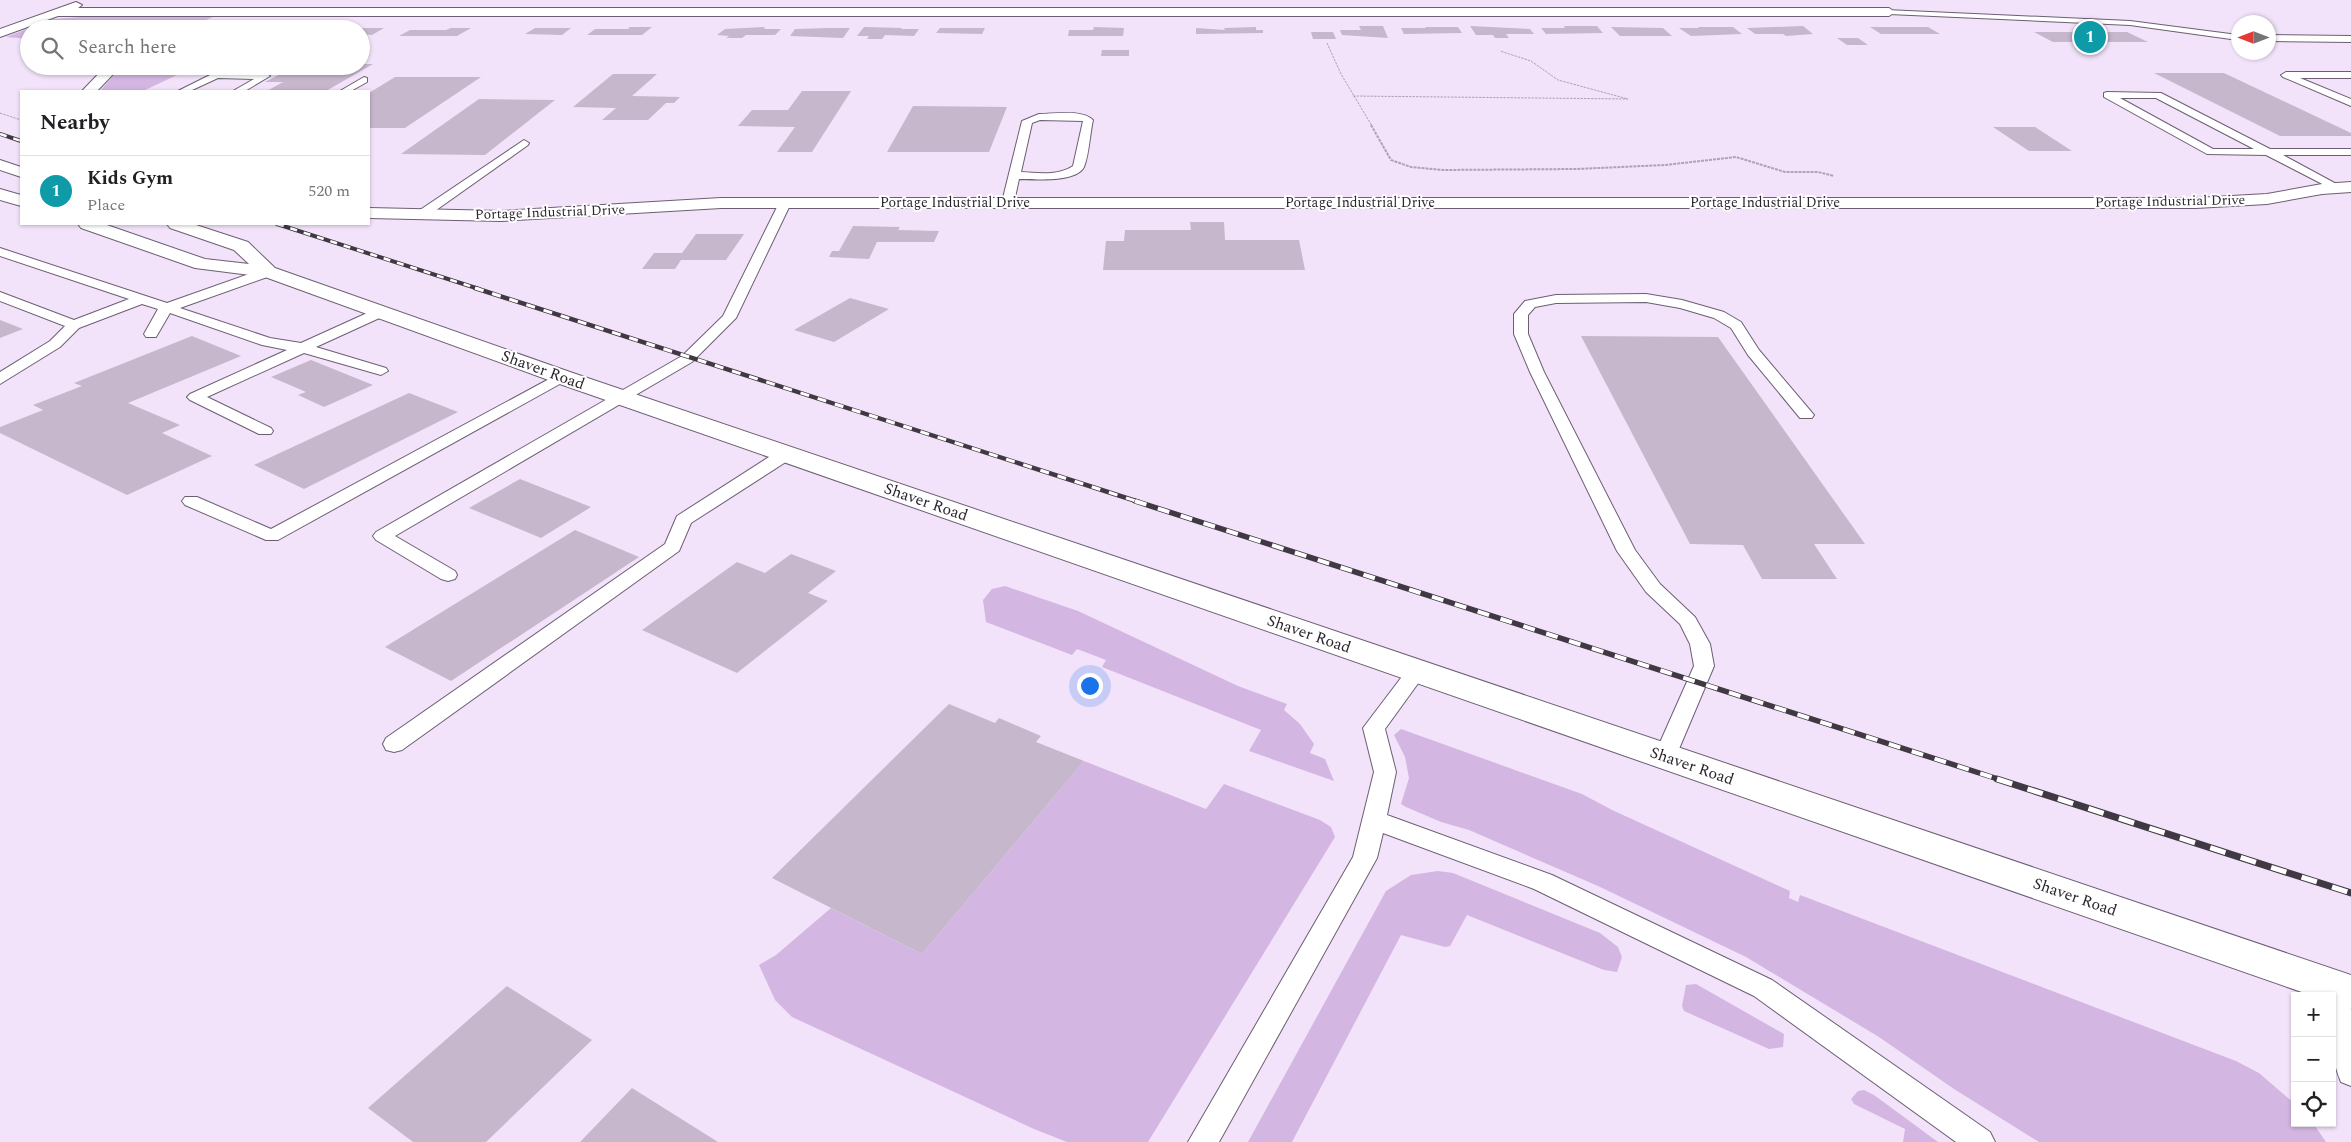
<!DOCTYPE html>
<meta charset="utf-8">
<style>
:root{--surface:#fff;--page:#f6f6f6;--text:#202124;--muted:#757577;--line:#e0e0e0;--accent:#111827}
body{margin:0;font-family:Spectral,serif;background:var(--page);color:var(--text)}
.controls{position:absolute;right:15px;bottom:15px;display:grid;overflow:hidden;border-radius:0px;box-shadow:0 1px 4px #0004}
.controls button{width:45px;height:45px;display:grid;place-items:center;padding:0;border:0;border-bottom:1px solid var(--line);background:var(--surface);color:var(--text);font:25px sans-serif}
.compass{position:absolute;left:2231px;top:15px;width:45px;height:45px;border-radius:50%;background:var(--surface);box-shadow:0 1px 4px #0004;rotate:270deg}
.you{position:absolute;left:1089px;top:685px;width:18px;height:18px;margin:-12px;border:4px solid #fff;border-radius:50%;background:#1a73e8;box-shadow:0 0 0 8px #1a73e833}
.badge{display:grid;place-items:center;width:32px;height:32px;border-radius:50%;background:var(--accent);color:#fff;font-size:16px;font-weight:700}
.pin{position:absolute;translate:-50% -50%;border:2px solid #fff;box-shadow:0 1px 5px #0006}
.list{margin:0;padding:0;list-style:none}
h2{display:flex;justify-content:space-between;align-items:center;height:65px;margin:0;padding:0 20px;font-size:21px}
h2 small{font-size:16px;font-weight:400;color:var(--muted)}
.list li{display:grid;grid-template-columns:32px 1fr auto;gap:15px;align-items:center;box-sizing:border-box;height:70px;padding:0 20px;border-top:1px solid var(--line)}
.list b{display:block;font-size:19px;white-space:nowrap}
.list p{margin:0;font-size:16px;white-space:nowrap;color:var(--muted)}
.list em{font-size:16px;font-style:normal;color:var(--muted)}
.icon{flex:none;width:28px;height:28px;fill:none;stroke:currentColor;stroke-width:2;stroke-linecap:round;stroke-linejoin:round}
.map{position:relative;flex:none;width:2351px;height:1142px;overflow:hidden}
.search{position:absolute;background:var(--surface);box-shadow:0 1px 4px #0004;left:20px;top:20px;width:350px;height:55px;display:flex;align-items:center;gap:12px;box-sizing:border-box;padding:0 18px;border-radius:28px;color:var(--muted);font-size:19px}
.panel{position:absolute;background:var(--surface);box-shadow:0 1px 4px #0004;left:20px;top:90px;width:350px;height:135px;border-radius:0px}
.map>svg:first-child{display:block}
.green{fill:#d4b6e2}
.building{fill:#c6b7cd}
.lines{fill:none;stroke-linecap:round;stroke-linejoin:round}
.service-casing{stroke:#6c5f73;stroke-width:2}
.minor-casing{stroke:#6c5f73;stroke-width:2}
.secondary-casing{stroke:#6c5f73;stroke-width:2}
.path-far1{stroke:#aea2b4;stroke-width:1;stroke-dasharray:2.5 1;stroke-linecap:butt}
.path{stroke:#aea2b4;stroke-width:2;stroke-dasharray:3 1;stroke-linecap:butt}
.service{fill:#fff;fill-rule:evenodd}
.minor{fill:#fff;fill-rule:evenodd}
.secondary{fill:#fff;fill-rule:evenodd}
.rail-far3-casing{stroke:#403943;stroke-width:4}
.rail-far2-casing{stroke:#403943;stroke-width:4.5}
.rail-far1-casing{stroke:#403943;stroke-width:5.5}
.rail-casing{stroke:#403943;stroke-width:7}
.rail-far3{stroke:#fff;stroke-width:2.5;stroke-dasharray:7;stroke-linecap:butt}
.rail-far2{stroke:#fff;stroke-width:3;stroke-dasharray:9;stroke-linecap:butt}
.rail-far1{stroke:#fff;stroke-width:4;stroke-dasharray:12;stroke-linecap:butt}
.rail{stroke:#fff;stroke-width:5;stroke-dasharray:16;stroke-linecap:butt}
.labels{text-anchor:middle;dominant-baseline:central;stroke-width:4;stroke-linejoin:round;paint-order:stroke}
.far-street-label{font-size:14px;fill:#2b252e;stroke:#fff}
.street-label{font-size:16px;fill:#2b252e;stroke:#fff}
</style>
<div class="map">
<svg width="2351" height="1142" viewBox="0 0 2351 1142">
<rect width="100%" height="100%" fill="#f2e3fa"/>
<path class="green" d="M 80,17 L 213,17 L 185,29 L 29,29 L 29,39 L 6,37 L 53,19 Z
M 122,66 L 196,66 L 143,91 L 100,91 Z
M 1005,586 L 1078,611 L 1238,686 L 1287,704 L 1284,710 L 1300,724 L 1314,744 L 1310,753 L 1325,759 L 1334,781 L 1249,751 L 1261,730 L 1102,667 L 1106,660 L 1077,649 L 1072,655 L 986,622 L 983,600 L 992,589 Z
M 1401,729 L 1582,794 L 1612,810 L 1790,891 L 1789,898 L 1798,902 L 1800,895 L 2236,1061 L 2259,1073 L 2295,1104 L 2295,1123 L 2313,1123 L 2326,1142 L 2039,1142 L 1954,1089 L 1879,1037 L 1746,957 L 1598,886 L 1469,830 L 1441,822 L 1406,807 L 1401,804 L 1409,778 L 1405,757 L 1394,735 Z
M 1084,761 L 1206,809 L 1224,784 L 1320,820 L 1331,827 L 1335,837 L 1148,1142 L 1067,1142 L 1034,1129 L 792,1017 L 775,1000 L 759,965 L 776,955 L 831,908 L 922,954 Z
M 1438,871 L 1453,873 L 1600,933 L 1618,947 L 1622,957 L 1617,972 L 1604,970 L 1467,915 L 1450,946 L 1445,947 L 1401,935 L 1292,1142 L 1248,1142 L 1386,891 L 1411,875 Z
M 1696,984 L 1784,1034 L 1783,1047 L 1769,1049 L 1684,1011 L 1682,1006 L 1686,985 Z
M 1864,1090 L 1874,1095 L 1938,1142 L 1903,1142 L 1905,1129 L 1854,1104 L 1851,1099 L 1858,1091 Z"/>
<path class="building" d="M 1359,26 L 1383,26 L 1388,38 L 1342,35 L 1340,30 L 1361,30 Z
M 1470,26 L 1530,29 L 1534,34 L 1506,34 L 1509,38 L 1495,38 L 1493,35 L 1476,35 Z
M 1564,26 L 1597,26 L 1603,33 L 1546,34 L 1541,28 L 1565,28 Z
M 1803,26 L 1813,34 L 1786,36 L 1783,34 L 1755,34 L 1747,28 Z
M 630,27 L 652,27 L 642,35 L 587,35 L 595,29 L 628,29 Z
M 765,27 L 764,29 L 781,29 L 775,35 L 746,35 L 742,38 L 726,38 L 729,36 L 717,35 L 725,29 Z
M 864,27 L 902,28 L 901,29 L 919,29 L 914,36 L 885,35 L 882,39 L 867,39 L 869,36 L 857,36 Z
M 1094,27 L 1124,28 L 1123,36 L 1068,36 L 1069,30 L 1093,30 Z
M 1256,27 L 1256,30 L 1263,30 L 1263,33 L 1196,34 L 1196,28 L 1225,30 L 1224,28 Z
M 1425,27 L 1458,27 L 1462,33 L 1404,34 L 1401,28 L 1426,28 Z
M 1611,27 L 1663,28 L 1672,36 L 1620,36 Z
M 1698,27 L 1733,27 L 1742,34 L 1691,36 L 1679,28 L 1699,28 Z
M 1870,27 L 1928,27 L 1940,34 L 1881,34 Z
M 361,28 L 384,28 L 372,35 L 361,34 Z
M 451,28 L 471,28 L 457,36 L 399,36 L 410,30 L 446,30 Z
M 535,28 L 571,28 L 562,35 L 525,34 Z
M 829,28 L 850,28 L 843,38 L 790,36 L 795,29 Z
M 940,28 L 985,28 L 982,34 L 936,33 Z
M 1311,32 L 1333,32 L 1336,39 L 1313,39 Z
M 2034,32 L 2127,32 L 2148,42 L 2053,42 Z
M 1837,38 L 1858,38 L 1868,45 L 1847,45 Z
M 1102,50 L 1129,50 L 1129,56 L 1101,56 Z
M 361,64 L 373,64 L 326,91 L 267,91 L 283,82 L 265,82 L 295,66 L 361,66 Z
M 2154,73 L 2224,73 L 2351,133 L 2351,136 L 2280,136 Z
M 613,74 L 657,74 L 632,96 L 680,97 L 674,103 L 666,103 L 648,120 L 602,120 L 616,108 L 573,107 Z
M 395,77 L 481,77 L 405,128 L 369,128 L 369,93 Z
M 802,91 L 851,91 L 812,152 L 777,152 L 795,127 L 738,126 L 752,110 L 788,110 Z
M 479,99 L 555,100 L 485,155 L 401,154 Z
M 913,106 L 1007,107 L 989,152 L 887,152 Z
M 1993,127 L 2035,127 L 2072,151 L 2029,151 Z
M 1190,222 L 1224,222 L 1225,240 L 1299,240 L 1305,270 L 1103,270 L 1106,241 L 1124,241 L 1125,230 L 1191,230 Z
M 853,226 L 900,227 L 898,230 L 939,231 L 934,242 L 877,242 L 869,259 L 829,257 L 832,251 L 839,251 Z
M 696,234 L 744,234 L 726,260 L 681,260 L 675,269 L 642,269 L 654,253 L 682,253 Z
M 850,298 L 889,309 L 834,342 L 794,330 Z
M 0,320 L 23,329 L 0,338 Z
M 192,336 L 241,356 L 128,403 L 180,425 L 162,433 L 212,456 L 127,495 L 0,433 L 0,427 L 43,410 L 33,405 L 82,386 L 74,383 Z
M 1581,336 L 1718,337 L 1865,544 L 1814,544 L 1837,579 L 1762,579 L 1743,545 L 1690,544 Z
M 311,360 L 373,385 L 324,407 L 298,395 L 306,392 L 271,377 Z
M 409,393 L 458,412 L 304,489 L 254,465 Z
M 520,479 L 591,507 L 541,538 L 469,508 Z
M 575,530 L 639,557 L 451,681 L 385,647 Z
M 791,554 L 836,571 L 808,593 L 828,601 L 737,673 L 642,630 L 737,562 L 765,573 Z
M 949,704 L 995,723 L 999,718 L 1041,736 L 1036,742 L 1084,761 L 922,954 L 772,878 Z
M 507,986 L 592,1040 L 486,1142 L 413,1142 L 368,1108 Z
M 632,1088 L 718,1142 L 580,1142 Z"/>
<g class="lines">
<defs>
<path id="service" d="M 1886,10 L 2130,21 L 2238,35 L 2238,40 L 2130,25 L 1889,14 L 1886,14 Z
M 2268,35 L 2351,36 L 2351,42 L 2268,41 Z
M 216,72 L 265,73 L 270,76 L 245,91 L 233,91 L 254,79 L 218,78 L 190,91 L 178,91 Z
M 2286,72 L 2351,72 L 2351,78 L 2300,78 L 2351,99 L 2351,106 L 2283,77 L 2281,75 Z
M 364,77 L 367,78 L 367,82 L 351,91 L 340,91 Z
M 2107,92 L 2161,93 L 2270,149 L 2351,149 L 2351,155 L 2283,155 L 2342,187 L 2336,190 L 2332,189 L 2266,155 L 2207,154 L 2104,97 L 2104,93 ZM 2120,98 L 2156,98 L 2254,149 L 2213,149 Z
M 1039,114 C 1055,114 1081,109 1093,120 C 1090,133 1089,155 1084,167 C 1076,183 1034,179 1019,179 L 1014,202 L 1012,204 L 1004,204 L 1002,202 L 1022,121 ZM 1040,120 L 1083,121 L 1073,166 C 1058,176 1038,173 1021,172 L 1032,123 Z
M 524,140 L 529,143 L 528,145 L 425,218 L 417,218 L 415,215 L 417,212 Z
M 785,199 L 791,203 L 736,318 L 692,362 L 395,536 L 455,571 L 457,575 L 455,579 L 448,581 L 441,579 L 376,540 L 373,536 L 376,532 L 682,356 L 723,316 L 779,203 Z
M 0,248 L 167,303 L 263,269 L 273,269 L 275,272 L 273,275 L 180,308 L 270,338 L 301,343 L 376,309 L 386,309 L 388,312 L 386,315 L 316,347 L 386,368 L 388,371 L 381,375 L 304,353 L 207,397 L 271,428 L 273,431 L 271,434 L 259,434 L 190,400 L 187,397 L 190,394 L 287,350 L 262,345 L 170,313 L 156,337 L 146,337 L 144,334 L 158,309 L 142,304 L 79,328 L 60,347 L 0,384 L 0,372 L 50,341 L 65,326 L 0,301 L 0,292 L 74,320 L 129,299 L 0,256 Z
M 1646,294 L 1682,300 L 1724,312 L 1741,322 L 1759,350 L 1814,415 L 1812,418 L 1800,418 L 1748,355 L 1731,328 L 1714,318 L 1680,308 L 1646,302 L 1556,303 L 1535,307 L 1528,315 L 1528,334 L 1544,372 L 1635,550 L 1660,584 L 1695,617 L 1710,644 L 1714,666 L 1676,756 L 1673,762 L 1665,764 L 1657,762 L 1654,756 L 1694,666 L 1690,644 L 1680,624 L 1646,592 L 1617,551 L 1530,372 L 1514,334 L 1514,314 L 1525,301 L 1556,295 Z
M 562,372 L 570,377 L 567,380 L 278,540 L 266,540 L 185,505 L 182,501 L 185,497 L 197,497 L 271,529 Z
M 786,449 L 792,450 L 794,454 L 792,458 L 691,523 L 679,551 L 402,750 L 394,752 L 386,750 L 383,744 L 386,738 L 665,544 L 677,516 L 780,450 Z
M 1417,664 L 1424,666 L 1427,671 L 1385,729 L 1396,772 L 1387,815 L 1552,875 L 1772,980 L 1990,1132 L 1995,1142 L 1956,1142 L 1754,996 L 1534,889 L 1383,833 L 1377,858 L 1219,1142 L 1188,1142 L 1353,857 L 1374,772 L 1363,728 L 1410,666 Z
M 2332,974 L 2341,977 L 2351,1010 L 2351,1086 L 2341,1082 C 2329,1055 2332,1025 2332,996 L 2321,996 L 2319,985 L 2323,977 Z"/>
<path id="minor" d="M 76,2 L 82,5 L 78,8 L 1889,8 L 1895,12 L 1889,16 L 58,16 L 0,37 L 0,29 Z
M 106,66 L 121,66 L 97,91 L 82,91 Z
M 2351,182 L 2351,192 L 2322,194 L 2267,204 L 2196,208 L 721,208 L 501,221 L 369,218 L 369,208 L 501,211 L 721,198 L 2196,198 L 2267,194 L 2322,184 Z"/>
<path id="secondary" d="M 0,160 L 21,167 L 21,177 L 0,170 Z
M 0,189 L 21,195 L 21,206 L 0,200 Z
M 78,224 L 104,224 L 205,259 L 249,264 L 234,250 L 170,228 L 167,224 L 193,224 L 248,242 L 275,268 L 570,372 L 2351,975 L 2351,1009 L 2332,1002 L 2332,996 L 2313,996 L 554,382 L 265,277 L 195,268 L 81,228 Z"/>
</defs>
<use href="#service" class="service-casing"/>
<use href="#minor" class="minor-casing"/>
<use href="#secondary" class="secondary-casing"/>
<path class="path-far1" d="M 1327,43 L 1341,74 L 1372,126
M 1353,96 L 1628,99 L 1558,80 L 1531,61 L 1500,51
M 0,113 L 21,120"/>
<path class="path" d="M 1371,125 L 1391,160 L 1411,167 L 1443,170 L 1577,169 L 1665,165 L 1736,157 L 1785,172 L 1818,172 L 1834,176"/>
<use href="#service" class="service"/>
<use href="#minor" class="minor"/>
<use href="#secondary" class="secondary"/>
<defs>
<path id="rail-far3" d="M 0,134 L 21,141
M 277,224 L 479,289"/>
<path id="rail-far2" d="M 475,288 L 1139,502"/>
<path id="rail-far1" d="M 1135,501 L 2001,780"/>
<path id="rail" d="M 1997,779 L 2351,893"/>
</defs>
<use href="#rail-far3" class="rail-far3-casing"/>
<use href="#rail-far2" class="rail-far2-casing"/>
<use href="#rail-far1" class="rail-far1-casing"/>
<use href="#rail" class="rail-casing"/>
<use href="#rail-far3" class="rail-far3"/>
<use href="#rail-far2" class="rail-far2"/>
<use href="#rail-far1" class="rail-far1"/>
<use href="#rail" class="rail"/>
</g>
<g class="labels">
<g class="far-street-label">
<text transform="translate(2170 201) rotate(-1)">Portage Industrial Drive</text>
<text x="955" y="202">Portage Industrial Drive</text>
<text x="1360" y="202">Portage Industrial Drive</text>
<text x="1765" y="202">Portage Industrial Drive</text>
<text transform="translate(550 212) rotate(-2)">Portage Industrial Drive</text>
</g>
<g class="street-label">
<text transform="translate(543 370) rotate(20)">Shaver Road</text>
<text transform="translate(926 502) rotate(19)">Shaver Road</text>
<text transform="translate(1309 634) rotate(19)">Shaver Road</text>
<text transform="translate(1692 766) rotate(19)">Shaver Road</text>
<text transform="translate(2075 897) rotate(19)">Shaver Road</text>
</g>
</g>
</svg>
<div class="controls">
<button>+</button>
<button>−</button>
<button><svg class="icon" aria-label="locate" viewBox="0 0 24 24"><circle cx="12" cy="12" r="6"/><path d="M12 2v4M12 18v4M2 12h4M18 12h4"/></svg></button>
</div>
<svg class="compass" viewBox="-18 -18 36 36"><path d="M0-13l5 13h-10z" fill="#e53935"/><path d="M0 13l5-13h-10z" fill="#757577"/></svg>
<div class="you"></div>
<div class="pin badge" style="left:2090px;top:37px;background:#0f9aa8">1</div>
<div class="search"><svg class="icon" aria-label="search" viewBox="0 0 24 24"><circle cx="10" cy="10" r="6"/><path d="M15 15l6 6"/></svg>Search here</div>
<section class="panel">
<h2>Nearby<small></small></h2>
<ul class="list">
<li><span class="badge" style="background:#0f9aa8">1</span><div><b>Kids Gym</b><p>Place</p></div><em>520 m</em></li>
</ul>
</section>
</div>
